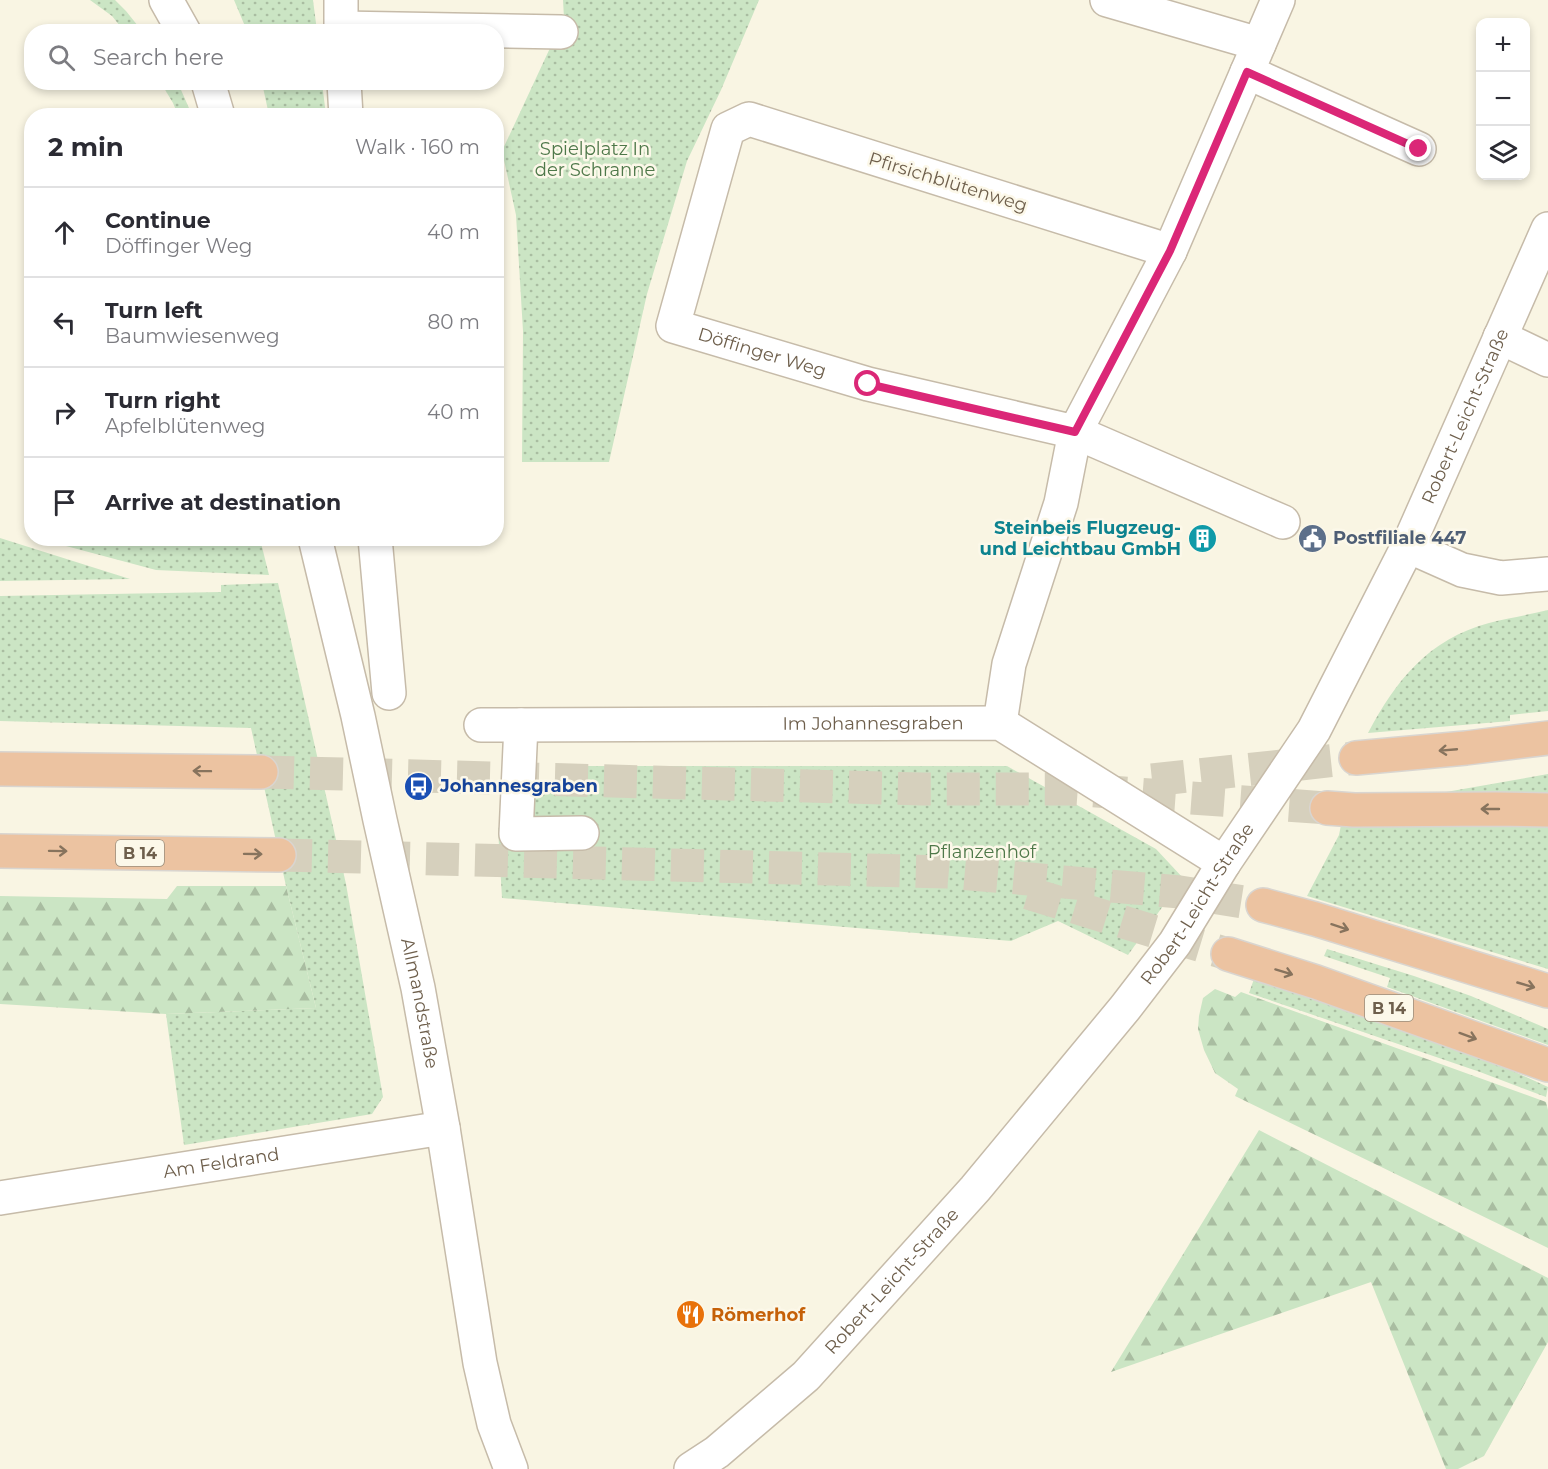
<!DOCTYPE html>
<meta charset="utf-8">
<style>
:root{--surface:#fff;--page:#f7f7f7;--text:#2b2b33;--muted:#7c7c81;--line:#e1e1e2}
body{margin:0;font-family:Montserrat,sans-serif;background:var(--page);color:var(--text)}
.controls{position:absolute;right:18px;top:18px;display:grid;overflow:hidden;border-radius:12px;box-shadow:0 3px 9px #0003}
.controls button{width:54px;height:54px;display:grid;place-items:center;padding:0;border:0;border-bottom:2px solid var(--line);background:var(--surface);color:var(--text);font:30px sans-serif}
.stop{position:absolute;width:18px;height:18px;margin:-14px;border:4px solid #db2777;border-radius:50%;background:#fff}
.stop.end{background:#db2777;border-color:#fff;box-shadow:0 2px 6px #0008}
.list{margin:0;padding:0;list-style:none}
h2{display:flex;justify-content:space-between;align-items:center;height:78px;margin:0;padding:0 24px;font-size:26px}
h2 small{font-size:20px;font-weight:400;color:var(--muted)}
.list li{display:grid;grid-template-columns:39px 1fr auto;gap:18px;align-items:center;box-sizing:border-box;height:90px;padding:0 24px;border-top:2px solid var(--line)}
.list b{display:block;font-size:22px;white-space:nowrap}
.list p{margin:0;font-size:20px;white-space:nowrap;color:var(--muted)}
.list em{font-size:20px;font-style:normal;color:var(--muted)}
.icon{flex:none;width:33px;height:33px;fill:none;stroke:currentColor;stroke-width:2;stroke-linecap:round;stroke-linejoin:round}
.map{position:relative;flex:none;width:1548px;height:1469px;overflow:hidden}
.search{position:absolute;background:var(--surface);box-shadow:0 3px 9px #0003;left:24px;top:24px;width:480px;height:66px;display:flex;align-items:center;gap:15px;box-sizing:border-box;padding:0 21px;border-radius:24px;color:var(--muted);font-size:22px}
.panel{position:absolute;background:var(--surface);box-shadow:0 3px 9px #0003;left:24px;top:108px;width:480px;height:438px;border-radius:24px}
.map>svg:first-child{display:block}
.green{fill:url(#green-dots)}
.forest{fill:url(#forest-firs)}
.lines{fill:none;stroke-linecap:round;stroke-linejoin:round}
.highway-tunnel{stroke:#d6d0bd;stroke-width:33;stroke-dasharray:33 16;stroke-linecap:butt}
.minor-casing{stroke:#c6bba9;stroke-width:36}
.highway-casing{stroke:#d9d5d0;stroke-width:36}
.minor{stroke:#fff;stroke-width:33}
.highway{stroke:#ecc3a1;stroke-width:33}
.oneway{stroke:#87735d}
.route{stroke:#db2777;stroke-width:8}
.labels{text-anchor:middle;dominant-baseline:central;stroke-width:5;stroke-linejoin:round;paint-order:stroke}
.shield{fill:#fcf8e9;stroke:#998d7b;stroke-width:1.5}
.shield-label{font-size:16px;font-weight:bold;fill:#6e5f4c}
.park-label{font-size:18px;fill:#4e7849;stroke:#fcf8e9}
.street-label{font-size:18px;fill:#6e5f4c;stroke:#fcf8e9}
.culture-label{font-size:18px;font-weight:bold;fill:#0d838f;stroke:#fcf8e9;text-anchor:end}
.service-label{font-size:18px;font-weight:bold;fill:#4e5e75;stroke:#fcf8e9;text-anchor:start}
.transit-label{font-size:18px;font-weight:bold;fill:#164399;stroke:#fcf8e9;text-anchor:start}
.food-label{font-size:18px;font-weight:bold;fill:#c56008;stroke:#fcf8e9;text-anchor:start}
</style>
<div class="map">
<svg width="1548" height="1469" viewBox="0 0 1548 1469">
<defs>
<pattern id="green-dots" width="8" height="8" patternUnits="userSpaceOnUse" patternTransform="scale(1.5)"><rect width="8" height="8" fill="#cbe5c4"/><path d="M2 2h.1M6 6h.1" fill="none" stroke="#a9bda1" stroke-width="1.8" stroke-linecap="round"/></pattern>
<pattern id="forest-firs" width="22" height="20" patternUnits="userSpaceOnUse" patternTransform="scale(1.5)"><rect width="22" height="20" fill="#cbe5c4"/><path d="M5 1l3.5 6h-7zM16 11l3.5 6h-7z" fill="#a9bda1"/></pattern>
</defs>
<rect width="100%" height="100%" fill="#f9f5e3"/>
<path class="green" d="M 90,0 L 115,0 L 126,11 L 142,31 L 124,31 L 112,16 Z
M 234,0 L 313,0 L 317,31 L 247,31 Z
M 563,0 L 759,0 L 721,90 L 687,161 L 647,294 L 609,462 L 522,462 L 523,331 L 516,215 L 502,151 L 564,18 Z
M 161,83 L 178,83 L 192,115 L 178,115 L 173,103 Z
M 262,83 L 322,83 L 326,115 L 269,115 Z
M 0,538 L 130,579 L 0,581 Z
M 201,538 L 260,539 L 269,575 L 156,570 L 51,542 L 199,541 Z
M 278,583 L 346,884 L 383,1097 L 372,1114 L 184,1145 L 166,1014 L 316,1008 L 286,886 L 251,728 L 0,721 L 0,596 L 221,592 L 221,585 Z
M 1548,610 L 1548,711 L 1510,715 L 1510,721 L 1368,733 C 1396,680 1429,639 1489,623 C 1508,618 1528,615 1548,610 Z
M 572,766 L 1007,766 L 1156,849 L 1183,878 L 1128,955 L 1058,921 L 1011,941 L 502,898 L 498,828 Z
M 1548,774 L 1548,797 L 1447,796 L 1446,792 Z
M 1342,820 L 1548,822 L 1548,969 L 1307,896 L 1339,835 Z
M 1327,949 L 1414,976 L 1471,996 L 1548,1029 L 1548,1045 L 1387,987 L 1390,978 L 1324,956 Z
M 1254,979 L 1332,1003 L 1491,1061 L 1548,1087 L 1546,1097 L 1480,1072 L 1249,993 Z"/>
<path class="forest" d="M 177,886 L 286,886 L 316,1008 L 166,1014 L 0,1004 L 0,896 L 167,899 Z
M 1215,989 L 1235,997 L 1241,992 L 1546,1102 L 1548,1110 L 1548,1248 L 1235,1096 L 1238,1089 L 1215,1073 L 1204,1050 L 1198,1029 L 1199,1016 L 1203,998 Z
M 1259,1130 L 1548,1278 L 1548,1342 L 1484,1456 L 1458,1469 L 1446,1469 L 1371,1282 L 1111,1372 Z"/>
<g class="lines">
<path class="highway-tunnel" d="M 261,772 L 922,789 L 1070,789 L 1327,808
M 1152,780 L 1356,758
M 279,855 L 948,872 L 1180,892 L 1263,905
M 1028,893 L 1228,954"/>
<defs>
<g id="minor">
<path d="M 166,0 L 184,32"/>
<path d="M 341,0 L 341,32"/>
<path d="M 1107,0 L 1259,44"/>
<path d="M 341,28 L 561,32"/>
<path d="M 1247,72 L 1419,149"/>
<path d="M 208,82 L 218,116"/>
<path d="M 344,82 L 346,116"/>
<path id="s1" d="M 1170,251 L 749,119 L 728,129 L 673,326 L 868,384 L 1075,432 L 1283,522"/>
<path d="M 1500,337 L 1548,360"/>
<path id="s2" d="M 315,538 L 358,716 L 380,820 L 418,988 L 443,1128 L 480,1363 L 494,1424 L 511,1469"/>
<path d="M 375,538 L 389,693"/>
<path d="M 1408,546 L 1462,570 L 1501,578 L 1548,574"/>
<path d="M 1000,723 L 1009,664 L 1061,503 L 1075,432 L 1170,251 L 1278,0"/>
<path id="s3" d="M 481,725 L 1000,723 L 1224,863"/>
<path d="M 521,725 L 516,834 L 582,833"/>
<path id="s4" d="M 0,1198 L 443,1128"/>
<path id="s5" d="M 691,1469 L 717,1452 L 806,1376 L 975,1189 L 1125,1008 L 1175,943 L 1224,863 L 1314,730 L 1408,546 L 1548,229"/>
</g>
<path id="highway" d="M 1356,758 L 1466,748 L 1548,738
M 0,769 L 261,772
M 1327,808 L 1354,810 L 1496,809 L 1548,810
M 0,851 L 279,855
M 1263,905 L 1315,919 L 1548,991
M 1228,954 L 1316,982 L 1548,1065"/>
</defs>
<use href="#minor" class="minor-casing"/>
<use href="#highway" class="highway-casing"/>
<use href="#minor" class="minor"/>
<use href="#highway" class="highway"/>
</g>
<defs><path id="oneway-shaft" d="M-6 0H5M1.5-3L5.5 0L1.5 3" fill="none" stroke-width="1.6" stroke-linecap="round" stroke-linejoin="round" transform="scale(1.5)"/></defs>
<g class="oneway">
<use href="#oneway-shaft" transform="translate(1448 750) rotate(175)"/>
<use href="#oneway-shaft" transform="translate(202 771) rotate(-179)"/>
<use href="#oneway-shaft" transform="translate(1490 809) rotate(180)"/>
<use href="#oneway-shaft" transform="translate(58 851) rotate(1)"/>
<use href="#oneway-shaft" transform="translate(253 854) rotate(1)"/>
<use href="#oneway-shaft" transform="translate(1340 927) rotate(18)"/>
<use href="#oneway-shaft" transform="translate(1284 972) rotate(17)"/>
<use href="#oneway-shaft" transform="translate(1526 985) rotate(16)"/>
<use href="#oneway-shaft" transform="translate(1468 1036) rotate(20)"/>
</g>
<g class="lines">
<path class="route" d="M 868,384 L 1075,432 L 1170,251 L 1247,72 L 1419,149"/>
</g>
<defs>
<symbol id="building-disc" viewBox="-11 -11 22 22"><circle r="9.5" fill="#0f9aa8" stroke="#fcf8e9"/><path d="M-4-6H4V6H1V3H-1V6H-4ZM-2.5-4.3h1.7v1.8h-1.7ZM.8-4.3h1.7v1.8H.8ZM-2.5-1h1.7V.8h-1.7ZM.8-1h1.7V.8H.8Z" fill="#fff"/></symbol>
<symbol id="civic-disc" viewBox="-11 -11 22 22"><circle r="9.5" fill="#5c6f8a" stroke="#fcf8e9"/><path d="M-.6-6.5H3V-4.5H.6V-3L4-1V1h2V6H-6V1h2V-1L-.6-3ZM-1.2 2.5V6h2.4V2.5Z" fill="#fff"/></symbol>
<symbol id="bus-disc" viewBox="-11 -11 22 22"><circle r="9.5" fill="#1a4fb4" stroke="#fcf8e9"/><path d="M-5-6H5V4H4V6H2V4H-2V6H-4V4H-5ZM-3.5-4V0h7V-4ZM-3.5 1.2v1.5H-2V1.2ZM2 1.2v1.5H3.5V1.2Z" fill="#fff"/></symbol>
<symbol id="restaurant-disc" viewBox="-11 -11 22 22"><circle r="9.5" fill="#e8710a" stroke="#fcf8e9"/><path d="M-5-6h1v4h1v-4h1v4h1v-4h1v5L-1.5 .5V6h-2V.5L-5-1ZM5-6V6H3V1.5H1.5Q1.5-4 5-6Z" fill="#fff"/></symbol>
</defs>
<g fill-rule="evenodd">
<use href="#building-disc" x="1186" y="522" width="33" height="33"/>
<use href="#civic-disc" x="1296" y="522" width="33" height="33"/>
<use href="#bus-disc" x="402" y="770" width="33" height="33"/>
<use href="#restaurant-disc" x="674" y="1298" width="33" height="33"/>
</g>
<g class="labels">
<g class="shield">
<rect x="116" y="840" width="48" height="26" rx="4.5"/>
<rect x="1365" y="995" width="48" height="26" rx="4.5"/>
</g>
<g class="shield-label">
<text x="140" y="853">B 14</text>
<text x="1389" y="1008">B 14</text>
</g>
<g class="park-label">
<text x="595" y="149">Spielplatz In<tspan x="595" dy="21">der Schranne</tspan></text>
<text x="982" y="852">Pflanzenhof</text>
</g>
<g class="street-label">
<text transform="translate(948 182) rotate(17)">Pfirsichblütenweg</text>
<text stroke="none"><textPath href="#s1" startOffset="762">Döffinger Weg</textPath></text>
<text stroke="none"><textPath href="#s5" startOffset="1320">Robert-Leicht-Straße</textPath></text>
<text stroke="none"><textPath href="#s3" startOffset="392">Im Johannesgraben</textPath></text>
<text stroke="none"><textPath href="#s5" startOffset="762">Robert-Leicht-Straße</textPath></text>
<text stroke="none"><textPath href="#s2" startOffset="477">Allmandstraße</textPath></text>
<text stroke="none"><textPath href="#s4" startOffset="224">Am Feldrand</textPath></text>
<text stroke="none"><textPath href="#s5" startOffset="276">Robert-Leicht-Straße</textPath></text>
</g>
<g class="culture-label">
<text x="1181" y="528">Steinbeis Flugzeug-<tspan x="1181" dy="21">und Leichtbau GmbH</tspan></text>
</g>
<g class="service-label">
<text x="1333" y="538">Postfiliale 447</text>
</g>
<g class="transit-label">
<text x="440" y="786">Johannesgraben</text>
</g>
<g class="food-label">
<text x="711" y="1315">Römerhof</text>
</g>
</g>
</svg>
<div class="controls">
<button>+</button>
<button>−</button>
<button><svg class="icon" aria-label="layers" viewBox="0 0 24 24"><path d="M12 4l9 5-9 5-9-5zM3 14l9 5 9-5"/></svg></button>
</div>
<div class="stop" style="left:868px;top:384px"></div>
<div class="stop end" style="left:1419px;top:149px"></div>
<div class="search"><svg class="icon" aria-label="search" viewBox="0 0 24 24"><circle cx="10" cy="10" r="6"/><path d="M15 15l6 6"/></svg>Search here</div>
<section class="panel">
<h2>2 min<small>Walk · 160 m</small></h2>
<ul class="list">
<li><svg class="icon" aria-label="ahead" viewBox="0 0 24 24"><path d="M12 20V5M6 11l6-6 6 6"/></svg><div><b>Continue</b><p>Döffinger Weg</p></div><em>40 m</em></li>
<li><svg class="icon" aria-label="left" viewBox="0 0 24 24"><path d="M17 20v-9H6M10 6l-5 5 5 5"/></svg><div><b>Turn left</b><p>Baumwiesenweg</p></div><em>80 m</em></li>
<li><svg class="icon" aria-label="right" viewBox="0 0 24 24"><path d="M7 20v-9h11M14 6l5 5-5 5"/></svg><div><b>Turn right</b><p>Apfelblütenweg</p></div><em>40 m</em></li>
<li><svg class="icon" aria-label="arrive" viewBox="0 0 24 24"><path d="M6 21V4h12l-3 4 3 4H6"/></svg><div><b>Arrive at destination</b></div></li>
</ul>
</section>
</div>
